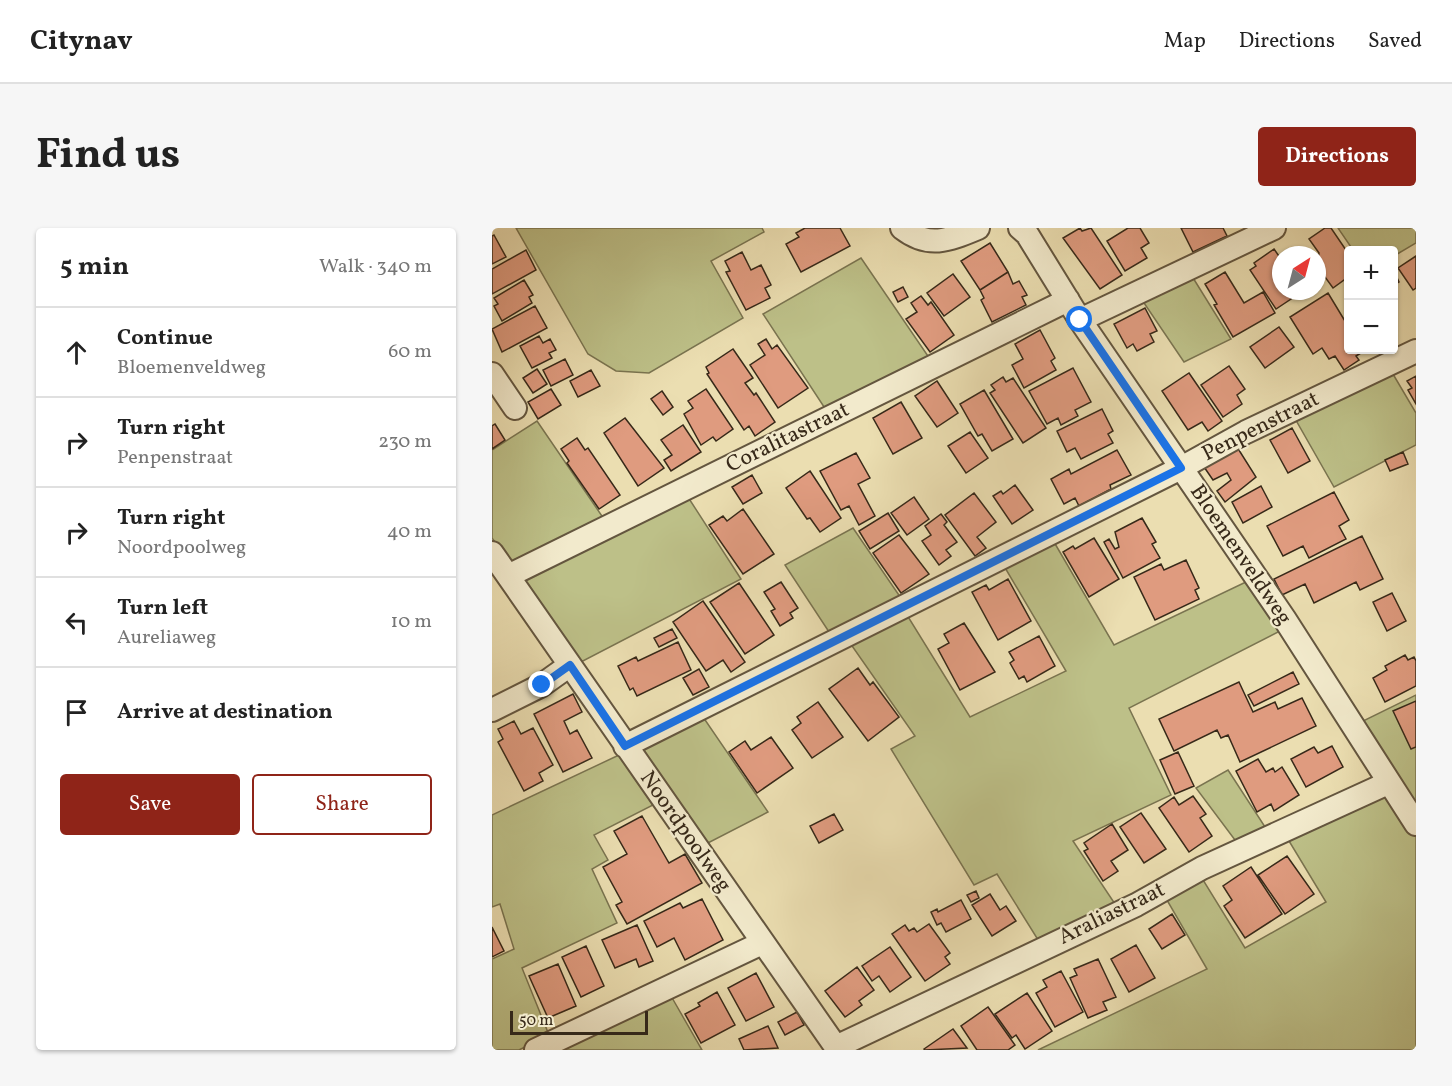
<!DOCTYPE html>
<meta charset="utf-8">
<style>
:root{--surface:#fff;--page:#f6f6f6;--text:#222;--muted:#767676;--line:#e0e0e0;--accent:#8f2418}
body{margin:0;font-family:Vollkorn,serif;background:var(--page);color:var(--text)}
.controls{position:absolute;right:18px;top:18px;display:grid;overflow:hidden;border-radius:6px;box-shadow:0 2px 4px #0004}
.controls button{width:54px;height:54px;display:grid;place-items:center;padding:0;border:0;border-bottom:2px solid var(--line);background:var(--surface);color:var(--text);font:30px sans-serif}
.compass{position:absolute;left:780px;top:18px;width:54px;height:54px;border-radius:50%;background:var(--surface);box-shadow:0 2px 4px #0004;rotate:36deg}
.scale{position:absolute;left:18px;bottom:15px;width:138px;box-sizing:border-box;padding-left:6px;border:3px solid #372919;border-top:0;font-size:16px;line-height:21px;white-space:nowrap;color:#372919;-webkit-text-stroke:4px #f2eacc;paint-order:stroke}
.stop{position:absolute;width:18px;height:18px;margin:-14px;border:4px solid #1a73e8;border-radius:50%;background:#fff}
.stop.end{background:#1a73e8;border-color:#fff;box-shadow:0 2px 6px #0008}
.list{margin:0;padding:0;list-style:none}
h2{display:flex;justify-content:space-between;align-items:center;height:78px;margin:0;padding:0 24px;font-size:26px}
h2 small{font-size:20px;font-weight:400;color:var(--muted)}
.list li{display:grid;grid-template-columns:39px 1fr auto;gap:18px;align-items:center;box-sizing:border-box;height:90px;padding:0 24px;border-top:2px solid var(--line)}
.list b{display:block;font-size:22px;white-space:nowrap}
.list p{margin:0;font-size:20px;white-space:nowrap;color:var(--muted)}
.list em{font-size:20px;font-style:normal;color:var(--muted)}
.actions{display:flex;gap:12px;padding:18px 24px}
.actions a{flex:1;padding:14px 0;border:2px solid var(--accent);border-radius:6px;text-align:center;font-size:21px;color:var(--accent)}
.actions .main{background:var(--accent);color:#fff}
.icon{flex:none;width:33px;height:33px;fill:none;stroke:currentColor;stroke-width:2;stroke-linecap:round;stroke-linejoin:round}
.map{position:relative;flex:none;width:924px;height:822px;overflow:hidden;border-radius:6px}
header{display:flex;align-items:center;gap:36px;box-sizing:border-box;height:84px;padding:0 30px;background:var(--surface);border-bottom:2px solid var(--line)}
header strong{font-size:28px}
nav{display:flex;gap:33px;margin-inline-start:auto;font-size:21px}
.intro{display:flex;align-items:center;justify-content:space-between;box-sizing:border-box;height:144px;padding:0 36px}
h1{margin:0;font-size:42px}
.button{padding:15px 27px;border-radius:6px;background:var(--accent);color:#fff;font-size:21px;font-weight:700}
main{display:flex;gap:36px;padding:0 36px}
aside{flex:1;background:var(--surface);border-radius:6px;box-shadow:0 2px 4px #0004}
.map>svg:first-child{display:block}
.green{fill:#bdc088;stroke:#7a7450;stroke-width:1.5}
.building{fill:#df9b7f;stroke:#372919;stroke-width:1.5}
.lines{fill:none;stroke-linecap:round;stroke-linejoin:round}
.minor-casing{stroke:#64563f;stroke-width:26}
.minor{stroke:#f2eacc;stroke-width:22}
.route{stroke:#1a73e8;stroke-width:8}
.labels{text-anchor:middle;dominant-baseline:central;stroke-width:4.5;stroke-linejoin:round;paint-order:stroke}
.street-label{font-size:22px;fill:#372919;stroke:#f2eacc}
</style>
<header>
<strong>Citynav</strong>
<nav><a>Map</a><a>Directions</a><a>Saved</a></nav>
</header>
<div class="intro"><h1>Find us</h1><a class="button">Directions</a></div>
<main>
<aside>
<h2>5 min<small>Walk · 340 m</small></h2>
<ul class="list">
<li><svg class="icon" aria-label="ahead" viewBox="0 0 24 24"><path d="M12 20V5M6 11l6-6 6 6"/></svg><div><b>Continue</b><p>Bloemenveldweg</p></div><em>60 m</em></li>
<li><svg class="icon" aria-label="right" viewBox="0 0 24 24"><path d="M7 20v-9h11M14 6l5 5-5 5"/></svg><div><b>Turn right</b><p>Penpenstraat</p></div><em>230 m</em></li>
<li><svg class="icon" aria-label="right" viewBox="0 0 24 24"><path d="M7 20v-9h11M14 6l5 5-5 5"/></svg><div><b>Turn right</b><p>Noordpoolweg</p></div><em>40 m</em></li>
<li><svg class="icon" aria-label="left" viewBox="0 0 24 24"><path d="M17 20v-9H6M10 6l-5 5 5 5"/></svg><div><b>Turn left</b><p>Aureliaweg</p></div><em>10 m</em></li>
<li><svg class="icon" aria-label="arrive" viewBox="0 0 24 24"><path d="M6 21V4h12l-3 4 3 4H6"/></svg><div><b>Arrive at destination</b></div></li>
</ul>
<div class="actions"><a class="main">Save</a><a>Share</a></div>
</aside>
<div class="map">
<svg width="924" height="822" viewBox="0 0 924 822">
<rect width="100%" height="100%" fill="#ebdeb1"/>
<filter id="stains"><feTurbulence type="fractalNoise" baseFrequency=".00333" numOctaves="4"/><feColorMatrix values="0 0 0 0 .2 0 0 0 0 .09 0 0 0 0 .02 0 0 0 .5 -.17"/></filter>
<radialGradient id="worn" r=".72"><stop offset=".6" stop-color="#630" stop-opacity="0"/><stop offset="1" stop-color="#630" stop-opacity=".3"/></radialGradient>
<path class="green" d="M 24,0 L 270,0 L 272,4 L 219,33 L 251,90 L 157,145 L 124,143 L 96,126 Z
M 846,0 L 924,0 L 924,15 L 902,28 L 902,22 L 861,22 Z
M 369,30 L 440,134 L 336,185 L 271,86 Z
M 698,45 L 739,111 L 692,134 L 648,69 Z
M 898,141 L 924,185 L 924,217 L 842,259 L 801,187 Z
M 45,193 L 114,294 L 30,337 L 17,333 L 0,310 L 0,222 Z
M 194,266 L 249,351 L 87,435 L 32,352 Z
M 361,300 L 413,376 L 341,410 L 293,337 Z
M 562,314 L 622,417 L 756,353 L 790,402 L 637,480 L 679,567 L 581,613 L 625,679 L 548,715 L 505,646 L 482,657 L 399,521 L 423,508 L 358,415 L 415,387 L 478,489 L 574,443 L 512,338 Z
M 924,467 L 924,579 L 867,495 Z
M 209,486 L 276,584 L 212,617 L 150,523 L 152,514 Z
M 127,527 L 161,577 L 102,607 L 116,632 L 100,641 L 125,695 L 30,740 L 57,807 L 27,822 L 0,822 L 0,731 L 22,721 L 8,676 L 0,679 L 0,587 Z
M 736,542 L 775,602 L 746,616 L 704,560 Z
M 891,567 L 898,571 L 924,608 L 924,822 L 546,822 L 715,741 L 672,667 L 708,647 L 753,720 L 834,674 L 794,608 Z
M 179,768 L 210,822 L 65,822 Z"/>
<path class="building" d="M 313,0 L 348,0 L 358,18 L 309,44 L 294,16 L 307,9 L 304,5 Z
M 588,0 L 590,3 L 599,0 L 630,47 L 608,61 L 571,10 Z
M 636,0 L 648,0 L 657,15 L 649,20 L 655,30 L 633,43 L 615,13 Z
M 689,0 L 731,0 L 735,8 L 701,24 Z
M 833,0 L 839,0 L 856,25 L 856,49 L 841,60 L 825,38 L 827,25 L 817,11 Z
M 2,7 L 14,29 L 0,36 L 0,8 Z
M 498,15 L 516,44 L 488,62 L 469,33 Z
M 782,21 L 789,31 L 789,63 L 811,63 L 784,81 L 758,42 L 764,38 L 762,35 Z
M 34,22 L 44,42 L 0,66 L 0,41 Z
M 250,24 L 259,42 L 269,37 L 279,57 L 273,60 L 278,70 L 254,82 L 234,44 L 238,43 L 233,33 Z
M 924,28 L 924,60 L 921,62 L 906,40 Z
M 902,43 L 907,54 L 902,57 Z
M 516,44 L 521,56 L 527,53 L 535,67 L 530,69 L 534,77 L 500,94 L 489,72 L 492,70 L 488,62 Z
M 733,44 L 752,75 L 771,64 L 783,85 L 741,109 L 722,77 L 725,76 L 713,56 Z
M 461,46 L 478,69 L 452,88 L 435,65 Z
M 32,52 L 41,67 L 37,69 L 40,75 L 10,93 L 2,78 L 6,76 L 2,70 Z
M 411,59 L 416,69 L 406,74 L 401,64 Z
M 836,65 L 856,98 L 856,122 L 872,123 L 864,128 L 867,132 L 852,142 L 843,128 L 837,131 L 830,120 L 821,126 L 798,89 Z
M 429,68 L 436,77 L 439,74 L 462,107 L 438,124 L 414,91 L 425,84 L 419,75 Z
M 43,78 L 55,100 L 10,124 L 0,101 Z
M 653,80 L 665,103 L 658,106 L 662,114 L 645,123 L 641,116 L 635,120 L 622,96 Z
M 787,99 L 802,119 L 773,140 L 758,119 Z
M 548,102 L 563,130 L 559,133 L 564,142 L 532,160 L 520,137 L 531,131 L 523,116 Z
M 47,108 L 51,115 L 58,111 L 64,122 L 57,125 L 60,130 L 40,140 L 28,118 Z
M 274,111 L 280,121 L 285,117 L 316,160 L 286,180 L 258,137 L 273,127 L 266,116 Z
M 241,121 L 261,150 L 253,155 L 262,167 L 264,165 L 283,194 L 263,208 L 257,198 L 252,202 L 215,146 L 217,145 L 214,139 Z
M 73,131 L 81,147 L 59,158 L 51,142 Z
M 737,138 L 753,161 L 745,167 L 750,176 L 731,189 L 709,157 Z
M 581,140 L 599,174 L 583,182 L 586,188 L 569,197 L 566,190 L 555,196 L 537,163 Z
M 45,141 L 55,156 L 41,165 L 31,150 Z
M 99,142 L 108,158 L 86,169 L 78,153 Z
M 697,145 L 730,193 L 716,203 L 710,194 L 696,202 L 670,163 Z
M 924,148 L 924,176 L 916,162 L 920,160 L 915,153 Z
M 511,149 L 514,154 L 521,150 L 554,200 L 531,215 L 498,165 L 503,162 L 499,157 Z
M 445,153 L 466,185 L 445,199 L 423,168 Z
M 59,161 L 69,177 L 46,191 L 36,174 Z
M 214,161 L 241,201 L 224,213 L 221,209 L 209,217 L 192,186 L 201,180 L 196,173 Z
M 492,162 L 521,211 L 500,223 L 490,206 L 486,208 L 468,176 Z
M 170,163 L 181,179 L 171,187 L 159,171 Z
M 409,174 L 430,210 L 401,226 L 381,190 Z
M 610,181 L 621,203 L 616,206 L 621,215 L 589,231 L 583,220 L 575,224 L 565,203 Z
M 133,190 L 172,240 L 146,258 L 112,205 Z
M 3,196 L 13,212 L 0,221 L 0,198 Z
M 191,197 L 209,224 L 179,243 L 172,232 L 180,227 L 169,212 Z
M 800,200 L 818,233 L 796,245 L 778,212 Z
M 478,204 L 496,230 L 474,245 L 456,218 Z
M 85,210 L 93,222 L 96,220 L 128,267 L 107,281 L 75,235 L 77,233 L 69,221 Z
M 745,219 L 764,249 L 733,274 L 725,263 L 739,252 L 735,245 L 721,252 L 710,236 Z
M 625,222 L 639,247 L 618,257 L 619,261 L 587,278 L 583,270 L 572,276 L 559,251 L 577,241 L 579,246 Z
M 911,224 L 916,236 L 898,243 L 893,232 Z
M 364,225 L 378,250 L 366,256 L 383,288 L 367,297 L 357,278 L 349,282 L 328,243 Z
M 318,243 L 349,290 L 328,304 L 318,290 L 315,291 L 294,260 Z
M 260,247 L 270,265 L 251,276 L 240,259 Z
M 523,257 L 541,282 L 520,296 L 501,268 L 509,263 L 511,266 Z
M 769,258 L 780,279 L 751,295 L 740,274 Z
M 842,264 L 857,292 L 847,298 L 854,311 L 817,330 L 811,318 L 791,328 L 775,298 Z
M 482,265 L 504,294 L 485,309 L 494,320 L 483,328 L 453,287 Z
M 422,269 L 437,291 L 415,307 L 399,285 Z
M 251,281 L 282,326 L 251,346 L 217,297 L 231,288 L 235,293 Z
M 396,285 L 407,303 L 378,321 L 367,303 Z
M 449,286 L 455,294 L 452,297 L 465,314 L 454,322 L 459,328 L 447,337 L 430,313 L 439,307 L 433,298 Z
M 650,290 L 664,314 L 660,316 L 668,330 L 631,350 L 612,314 L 617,311 L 623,321 L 627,319 L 623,304 Z
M 407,307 L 437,346 L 409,365 L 381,325 Z
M 870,308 L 891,351 L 868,362 L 864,354 L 822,375 L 813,356 L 790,367 L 782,351 Z
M 602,310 L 627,351 L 597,369 L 571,324 L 581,318 L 583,321 Z
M 694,332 L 707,360 L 703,362 L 707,371 L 663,392 L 642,349 L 669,336 L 672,342 Z
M 516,351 L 539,393 L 506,412 L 480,364 L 494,357 L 497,362 Z
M 289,354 L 306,380 L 298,385 L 301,390 L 288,398 L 279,383 L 283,381 L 272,364 Z
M 247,355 L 282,407 L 253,426 L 218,374 Z
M 900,365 L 914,393 L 895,403 L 881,374 Z
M 211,373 L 253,434 L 239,444 L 231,432 L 214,443 L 181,394 Z
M 472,395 L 503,444 L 468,462 L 446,421 L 457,415 L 452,406 Z
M 180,401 L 185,410 L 167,419 L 162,410 Z
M 547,408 L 563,438 L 535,454 L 532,448 L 527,451 L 518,435 L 522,432 L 517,424 Z
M 186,414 L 199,442 L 145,468 L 141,460 L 138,462 L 126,438 L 144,429 L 146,433 Z
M 913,427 L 916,432 L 922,429 L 924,433 L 924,458 L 893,474 L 881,450 L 895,442 L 893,438 Z
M 366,440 L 378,457 L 381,454 L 407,489 L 376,513 L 337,461 Z
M 207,441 L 217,459 L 201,467 L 191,450 Z
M 801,444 L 807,456 L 762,478 L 756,467 Z
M 747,454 L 761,484 L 783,474 L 786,481 L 810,470 L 824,498 L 748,534 L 736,507 L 729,510 L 725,502 L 682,523 L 667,491 Z
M 81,466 L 90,484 L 72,493 L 78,506 L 85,502 L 100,530 L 71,544 L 42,486 Z
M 924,473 L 924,519 L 919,521 L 901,483 Z
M 326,474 L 351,509 L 320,530 L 300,502 L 309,495 L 305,489 Z
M 22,493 L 29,506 L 41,500 L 61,537 L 47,545 L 51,553 L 32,563 L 6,514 L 11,511 L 6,501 Z
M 279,509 L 301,540 L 265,565 L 237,524 L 253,513 L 259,522 Z
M 840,518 L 851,539 L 814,559 L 799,531 L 822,519 L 826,525 Z
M 686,524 L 702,558 L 683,566 L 668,532 Z
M 766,531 L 774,544 L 781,540 L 783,544 L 790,539 L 807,567 L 782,583 L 779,576 L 765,584 L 744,543 Z
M 701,568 L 714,586 L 708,590 L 720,608 L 697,624 L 667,580 L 682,569 L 687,577 Z
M 649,585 L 674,621 L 652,635 L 628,599 Z
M 342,586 L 351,602 L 327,615 L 318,598 Z
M 150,588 L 177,635 L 193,626 L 210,655 L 135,696 L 124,677 L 130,674 L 111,639 L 135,626 L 122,603 Z
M 620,596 L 636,622 L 619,633 L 626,643 L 611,653 L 592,623 L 596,621 L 592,615 Z
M 795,628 L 822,666 L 793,686 L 766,647 Z
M 759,639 L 790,686 L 753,710 L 732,678 L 740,672 L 731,658 Z
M 484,663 L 487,670 L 479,674 L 475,667 Z
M 498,666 L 508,682 L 514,678 L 524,693 L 500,708 L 480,677 Z
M 210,671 L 231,712 L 193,732 L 182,710 L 165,719 L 152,693 L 188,675 L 191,680 Z
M 469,672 L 479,691 L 454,704 L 449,695 L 445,697 L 439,684 L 445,681 L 446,684 Z
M 680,686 L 693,707 L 670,721 L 657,701 Z
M 437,696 L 458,725 L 453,729 L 458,736 L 433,753 L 400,706 L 413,697 L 417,703 L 422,700 L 425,704 Z
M 145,697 L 161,733 L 147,739 L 144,731 L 123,740 L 110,712 Z
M 0,699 L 12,723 L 0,729 Z
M 644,717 L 663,750 L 637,764 L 619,731 Z
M 94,718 L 112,758 L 89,769 L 70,729 Z
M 398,719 L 419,749 L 398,764 L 387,748 L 380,753 L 370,738 Z
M 606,731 L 624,769 L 611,774 L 615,782 L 596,790 L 578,750 L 585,747 L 582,741 Z
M 66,736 L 84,778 L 56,790 L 37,748 Z
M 365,739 L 382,762 L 367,773 L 370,777 L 353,789 L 333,763 Z
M 569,743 L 591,784 L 563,799 L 544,765 L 555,759 L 551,752 Z
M 264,745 L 282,779 L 254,793 L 236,760 Z
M 225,764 L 243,797 L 209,815 L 193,786 L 208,778 L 206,775 Z
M 535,765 L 560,803 L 533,821 L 524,807 L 520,810 L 503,786 Z
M 496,779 L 523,817 L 516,822 L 485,822 L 469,798 Z
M 305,784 L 312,797 L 293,807 L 286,794 Z
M 276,798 L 286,820 L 252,822 L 247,811 Z
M 461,801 L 475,820 L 433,822 L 432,821 Z"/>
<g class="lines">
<defs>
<path id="minor" d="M 410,0 C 437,21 457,12 486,0
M 528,0 L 535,6 L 588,92 L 792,390 L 924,596
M 588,92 L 782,0
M 0,146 L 23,180
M 0,325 L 346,822
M 16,348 L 576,72
M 0,482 L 50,457 L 78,437
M 133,518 L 689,240 L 754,204 L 924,123
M 344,819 L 644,677 L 710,640 L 896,555
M 44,822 L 270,715"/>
</defs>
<use href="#minor" class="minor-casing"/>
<use href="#minor" class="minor"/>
</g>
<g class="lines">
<path class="route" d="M 50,457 L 78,437 L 133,518 L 689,240 L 588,92"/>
</g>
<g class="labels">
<g class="street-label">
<text transform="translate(769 199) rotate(-27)">Penpenstraat</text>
<text transform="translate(296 210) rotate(-26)">Coralitastraat</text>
<text transform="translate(748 327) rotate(56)">Bloemenveldweg</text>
<text transform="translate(193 604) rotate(55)">Noordpoolweg</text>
<text transform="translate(620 686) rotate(-26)">Araliastraat</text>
</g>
</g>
<rect width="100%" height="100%" filter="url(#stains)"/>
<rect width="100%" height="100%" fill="url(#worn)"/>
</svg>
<div class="controls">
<button>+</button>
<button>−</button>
</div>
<svg class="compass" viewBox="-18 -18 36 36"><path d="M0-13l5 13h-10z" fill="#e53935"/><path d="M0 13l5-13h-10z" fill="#767676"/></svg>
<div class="scale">50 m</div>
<div class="stop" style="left:588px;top:92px"></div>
<div class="stop end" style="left:50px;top:457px"></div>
</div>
</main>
